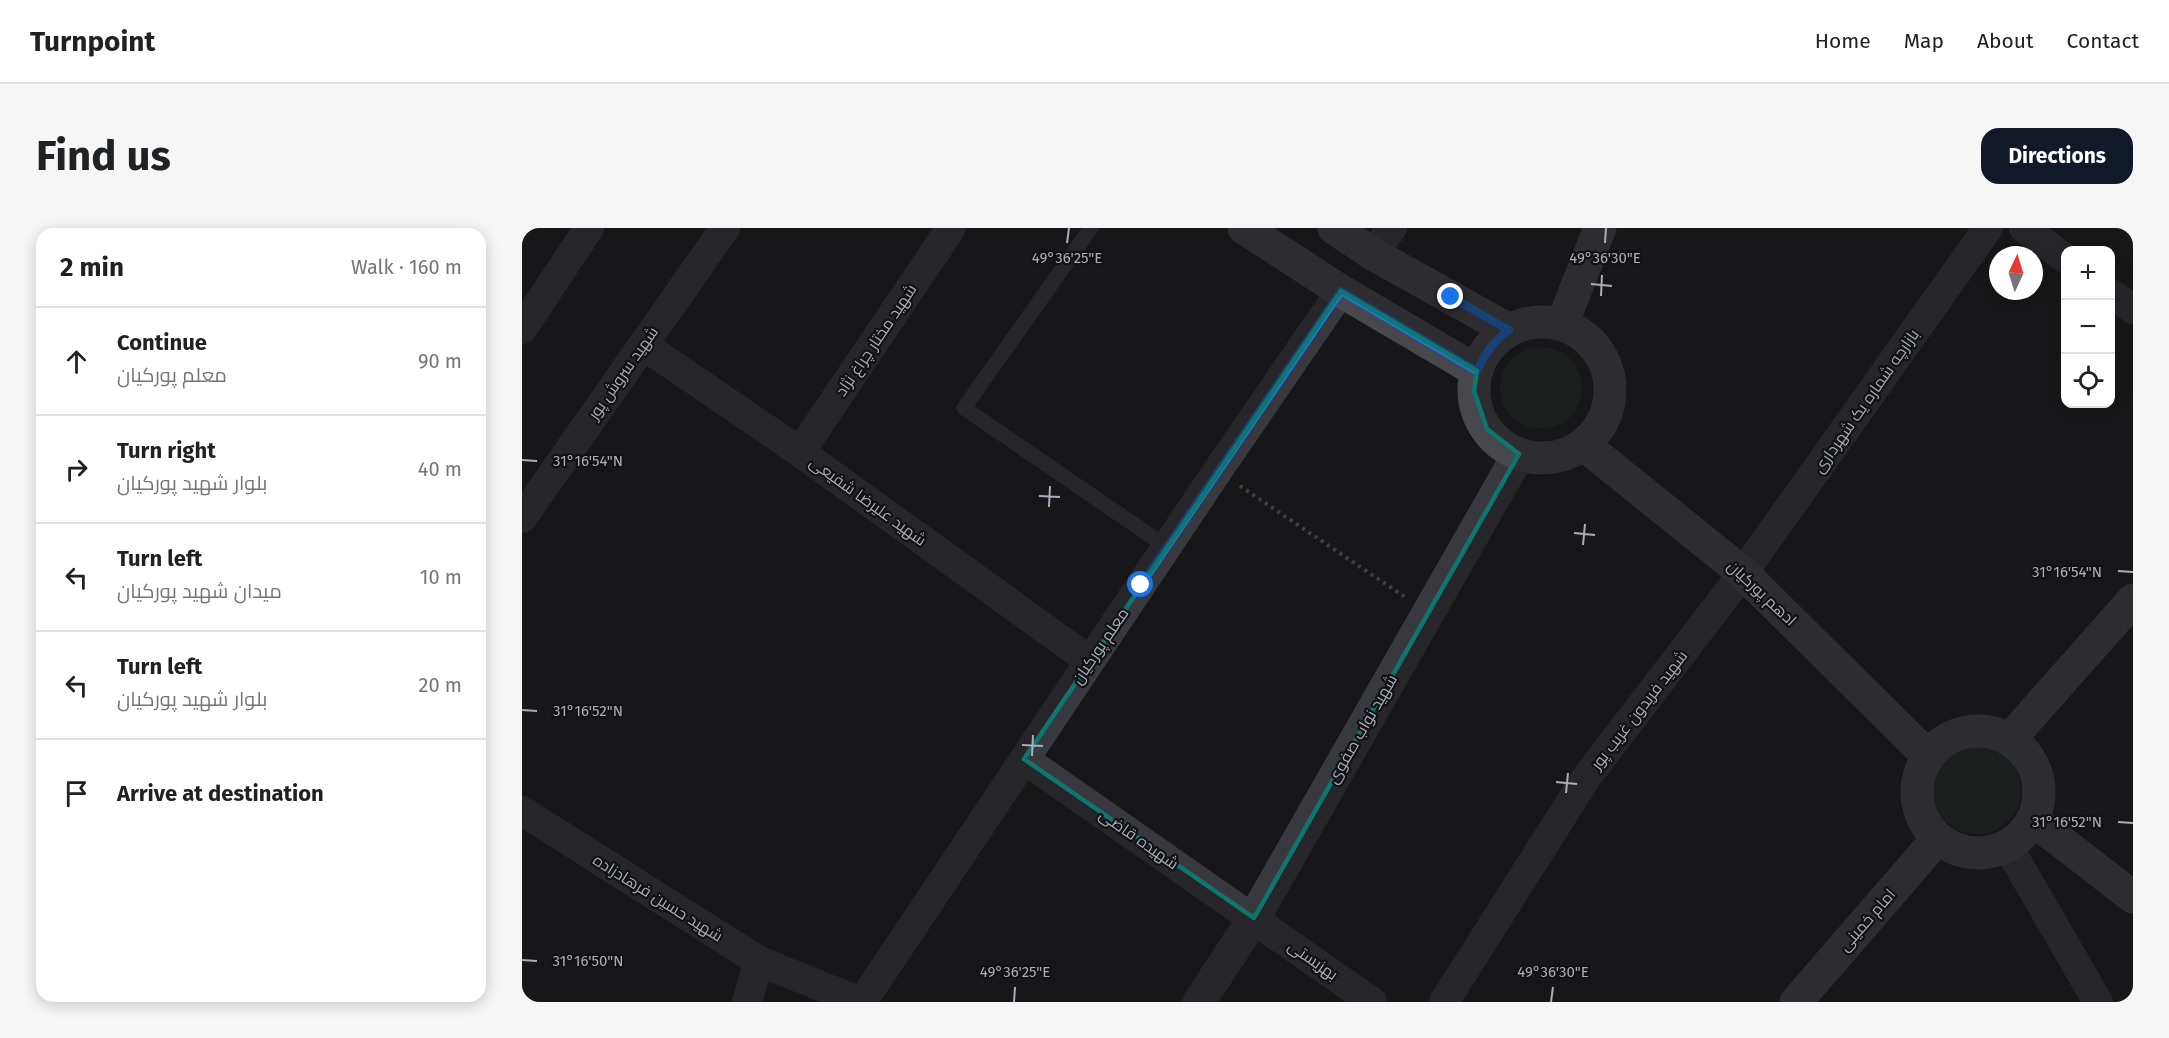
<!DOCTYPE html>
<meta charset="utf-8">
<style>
:root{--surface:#fff;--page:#f6f6f6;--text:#202124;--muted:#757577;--line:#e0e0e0;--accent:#111827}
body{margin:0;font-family:"Fira Sans",Cairo,sans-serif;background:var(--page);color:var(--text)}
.controls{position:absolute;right:18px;top:18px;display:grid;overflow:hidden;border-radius:12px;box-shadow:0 3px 15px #0003}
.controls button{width:54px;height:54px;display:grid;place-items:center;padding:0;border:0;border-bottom:2px solid var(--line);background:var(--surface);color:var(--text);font:30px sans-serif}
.compass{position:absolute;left:1467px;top:18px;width:54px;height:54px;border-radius:50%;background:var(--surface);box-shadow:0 3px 15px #0003;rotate:4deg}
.stop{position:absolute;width:18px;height:18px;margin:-14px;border:4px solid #1a73e8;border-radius:50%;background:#fff}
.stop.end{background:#1a73e8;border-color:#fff;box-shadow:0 2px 6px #0008}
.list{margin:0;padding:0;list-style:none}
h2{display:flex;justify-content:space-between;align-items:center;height:78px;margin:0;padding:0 24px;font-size:26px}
h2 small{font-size:20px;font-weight:400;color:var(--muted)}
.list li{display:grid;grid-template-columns:39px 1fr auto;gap:18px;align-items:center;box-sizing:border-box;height:108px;padding:0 24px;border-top:2px solid var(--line)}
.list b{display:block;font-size:22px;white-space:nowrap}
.list p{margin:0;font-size:20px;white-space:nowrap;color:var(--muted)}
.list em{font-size:20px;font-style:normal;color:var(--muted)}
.icon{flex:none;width:33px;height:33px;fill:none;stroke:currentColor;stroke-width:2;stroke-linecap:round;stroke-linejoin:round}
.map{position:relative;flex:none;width:1611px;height:774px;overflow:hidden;border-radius:18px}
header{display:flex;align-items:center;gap:36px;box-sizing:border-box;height:84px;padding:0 30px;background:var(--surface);border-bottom:2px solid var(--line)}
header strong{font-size:28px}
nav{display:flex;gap:33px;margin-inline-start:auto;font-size:21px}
.intro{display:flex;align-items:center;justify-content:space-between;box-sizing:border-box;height:144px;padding:0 36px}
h1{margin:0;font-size:42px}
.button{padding:15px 27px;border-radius:18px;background:var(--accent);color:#fff;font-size:21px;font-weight:700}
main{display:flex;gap:36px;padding:0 36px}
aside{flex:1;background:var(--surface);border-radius:18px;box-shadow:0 3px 15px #0003}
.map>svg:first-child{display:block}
.green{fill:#212923}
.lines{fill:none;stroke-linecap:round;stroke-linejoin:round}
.path{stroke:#3e4045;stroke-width:4;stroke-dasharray:3 4.5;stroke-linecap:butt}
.service{stroke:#38393e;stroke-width:15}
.minor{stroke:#38393e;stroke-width:30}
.tertiary{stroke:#38393e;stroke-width:33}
.secondary{stroke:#47484e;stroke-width:33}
.route{stroke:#1a73e8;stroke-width:8}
.marked{fill:none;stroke:#0f766e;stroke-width:4.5;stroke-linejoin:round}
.ticks{fill:none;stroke:#aaaeb8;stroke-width:2}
.labels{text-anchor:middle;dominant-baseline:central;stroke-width:4.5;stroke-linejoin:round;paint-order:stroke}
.street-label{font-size:16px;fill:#aaaeb8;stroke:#121214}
.ticks-label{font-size:15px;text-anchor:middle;fill:#aaaeb8;stroke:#121214;stroke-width:4.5;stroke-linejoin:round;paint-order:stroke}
</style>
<header>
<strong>Turnpoint</strong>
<nav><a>Home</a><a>Map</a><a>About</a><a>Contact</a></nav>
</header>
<div class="intro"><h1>Find us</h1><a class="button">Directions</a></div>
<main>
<aside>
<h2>2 min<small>Walk · 160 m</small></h2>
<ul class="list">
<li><svg class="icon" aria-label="ahead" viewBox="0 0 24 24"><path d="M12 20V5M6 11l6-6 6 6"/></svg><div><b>Continue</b><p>معلم پورکیان</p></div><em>90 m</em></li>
<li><svg class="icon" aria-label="right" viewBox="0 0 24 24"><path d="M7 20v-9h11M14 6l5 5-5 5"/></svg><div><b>Turn right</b><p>بلوار شهید پورکیان</p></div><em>40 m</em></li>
<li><svg class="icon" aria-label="left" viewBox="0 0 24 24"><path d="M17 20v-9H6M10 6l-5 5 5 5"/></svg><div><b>Turn left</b><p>میدان شهید پورکیان</p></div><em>10 m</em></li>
<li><svg class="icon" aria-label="left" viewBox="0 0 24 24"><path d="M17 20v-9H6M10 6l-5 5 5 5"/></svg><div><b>Turn left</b><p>بلوار شهید پورکیان</p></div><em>20 m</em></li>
<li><svg class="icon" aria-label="arrive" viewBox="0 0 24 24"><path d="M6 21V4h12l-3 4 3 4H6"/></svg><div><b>Arrive at destination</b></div></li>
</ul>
</aside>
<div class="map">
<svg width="1611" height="774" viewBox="0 0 1611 774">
<rect width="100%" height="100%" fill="#171719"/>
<path class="green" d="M978 160a41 41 0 1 1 82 0a41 41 0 1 1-82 0Z
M1411 562a44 44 0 1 1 88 0a44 44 0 1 1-88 0Z"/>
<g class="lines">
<path class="path" d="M 718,258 L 883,369"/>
<path class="service" d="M 569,0 L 442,180 L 645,319"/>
<path class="minor" d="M 1502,0 L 1544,31
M 851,26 L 870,0
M 1588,65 L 1611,81
M 0,101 L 67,0
M 121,117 L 278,224 L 568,433
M 278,224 L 429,0
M 0,290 L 203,0
M 502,531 L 850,774
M 0,583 L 237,733 L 225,774
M 1485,617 L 1576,774
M 237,733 L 338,774
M 340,774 L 696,242 L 819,63
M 922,774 L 1064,550 L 1221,345 L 1466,0"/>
<path class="tertiary" d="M 677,774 L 732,690 L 997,226"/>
<path class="secondary" d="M 722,0 L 819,63 L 955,143
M 812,0 L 851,26 L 987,102
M952 162a68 68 0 1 1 136 0a68 68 0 1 1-136 0Z
M 1040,96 L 1078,0
M 1061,216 L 1221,345 L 1406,528
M1395 564a61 61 0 1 1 122 0a61 61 0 1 1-122 0Z
M 1488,511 L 1611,372
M 1511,592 L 1611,669
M 1274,774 L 1416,610"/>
</g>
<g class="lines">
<path class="route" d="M 619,357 L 819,63 L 955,143 C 963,125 971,114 987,102 L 929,69"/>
</g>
<path d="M0 0H1611V774H0ZM 819,63 L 955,143 L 952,163 L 965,201 L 997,226 L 732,690 L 502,531 Z" fill="#171719" fill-opacity=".55" fill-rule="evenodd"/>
<path class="marked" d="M 819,63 L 955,143 L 952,163 L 965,201 L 997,226 L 732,690 L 502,531 Z"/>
<path class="ticks" d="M 545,15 L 547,0M 1083,15 L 1084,0M 1069,56 L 1090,58M 1079,68 L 1080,47M 0,232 L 15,233M 517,268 L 538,269M 527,279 L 528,258M 1052,305 L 1073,307M 1061,317 L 1063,296M 1596,343 L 1611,344M 0,482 L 15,483M 500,517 L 521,518M 510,528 L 511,507M 1034,554 L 1055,556M 1044,565 L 1046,545M 1596,594 L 1611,595M 0,732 L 15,733M 492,774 L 493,759M 1029,774 L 1031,759"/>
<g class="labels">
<g class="street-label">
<text transform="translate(354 112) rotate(-56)">شهید مختار چراغ نژاد</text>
<text transform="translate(101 145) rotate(-55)">شهید سروش پور</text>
<text transform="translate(1344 173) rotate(-55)">بازارچه شماره یک شهرداری</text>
<text transform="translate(346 273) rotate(36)">شهید علیرضا شفیعی</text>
<text transform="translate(1240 365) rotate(43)">ادهم پورکیان</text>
<text transform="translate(578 418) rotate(-56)">معلم پورکیان</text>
<text transform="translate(1117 482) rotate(-52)">شهید فریدون غریب پور</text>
<text transform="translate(840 501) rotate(-60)">شهید نواب صفوی</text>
<text transform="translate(617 611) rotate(35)">شهیده قاضی</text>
<text transform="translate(136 670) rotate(32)">شهید حسین فرهادزاده</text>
<text transform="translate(1345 692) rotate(-49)">امام خمینی</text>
<text transform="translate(791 732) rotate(35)">بهزیستی</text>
</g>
</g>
<g class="ticks-label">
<text x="545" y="35">49°36'25"E</text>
<text x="1083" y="35">49°36'30"E</text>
<text x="66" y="238">31°16'54"N</text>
<text x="1545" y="349">31°16'54"N</text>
<text x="66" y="488">31°16'52"N</text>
<text x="1545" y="599">31°16'52"N</text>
<text x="66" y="738">31°16'50"N</text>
<text x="493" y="749">49°36'25"E</text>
<text x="1031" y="749">49°36'30"E</text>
</g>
</svg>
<div class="controls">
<button>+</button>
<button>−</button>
<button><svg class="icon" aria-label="locate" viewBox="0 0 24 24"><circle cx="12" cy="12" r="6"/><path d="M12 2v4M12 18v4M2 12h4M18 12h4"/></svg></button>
</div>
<svg class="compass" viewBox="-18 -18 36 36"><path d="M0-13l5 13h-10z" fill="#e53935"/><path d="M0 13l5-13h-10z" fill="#757577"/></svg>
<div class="stop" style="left:619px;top:357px"></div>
<div class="stop end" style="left:929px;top:69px"></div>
</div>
</main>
